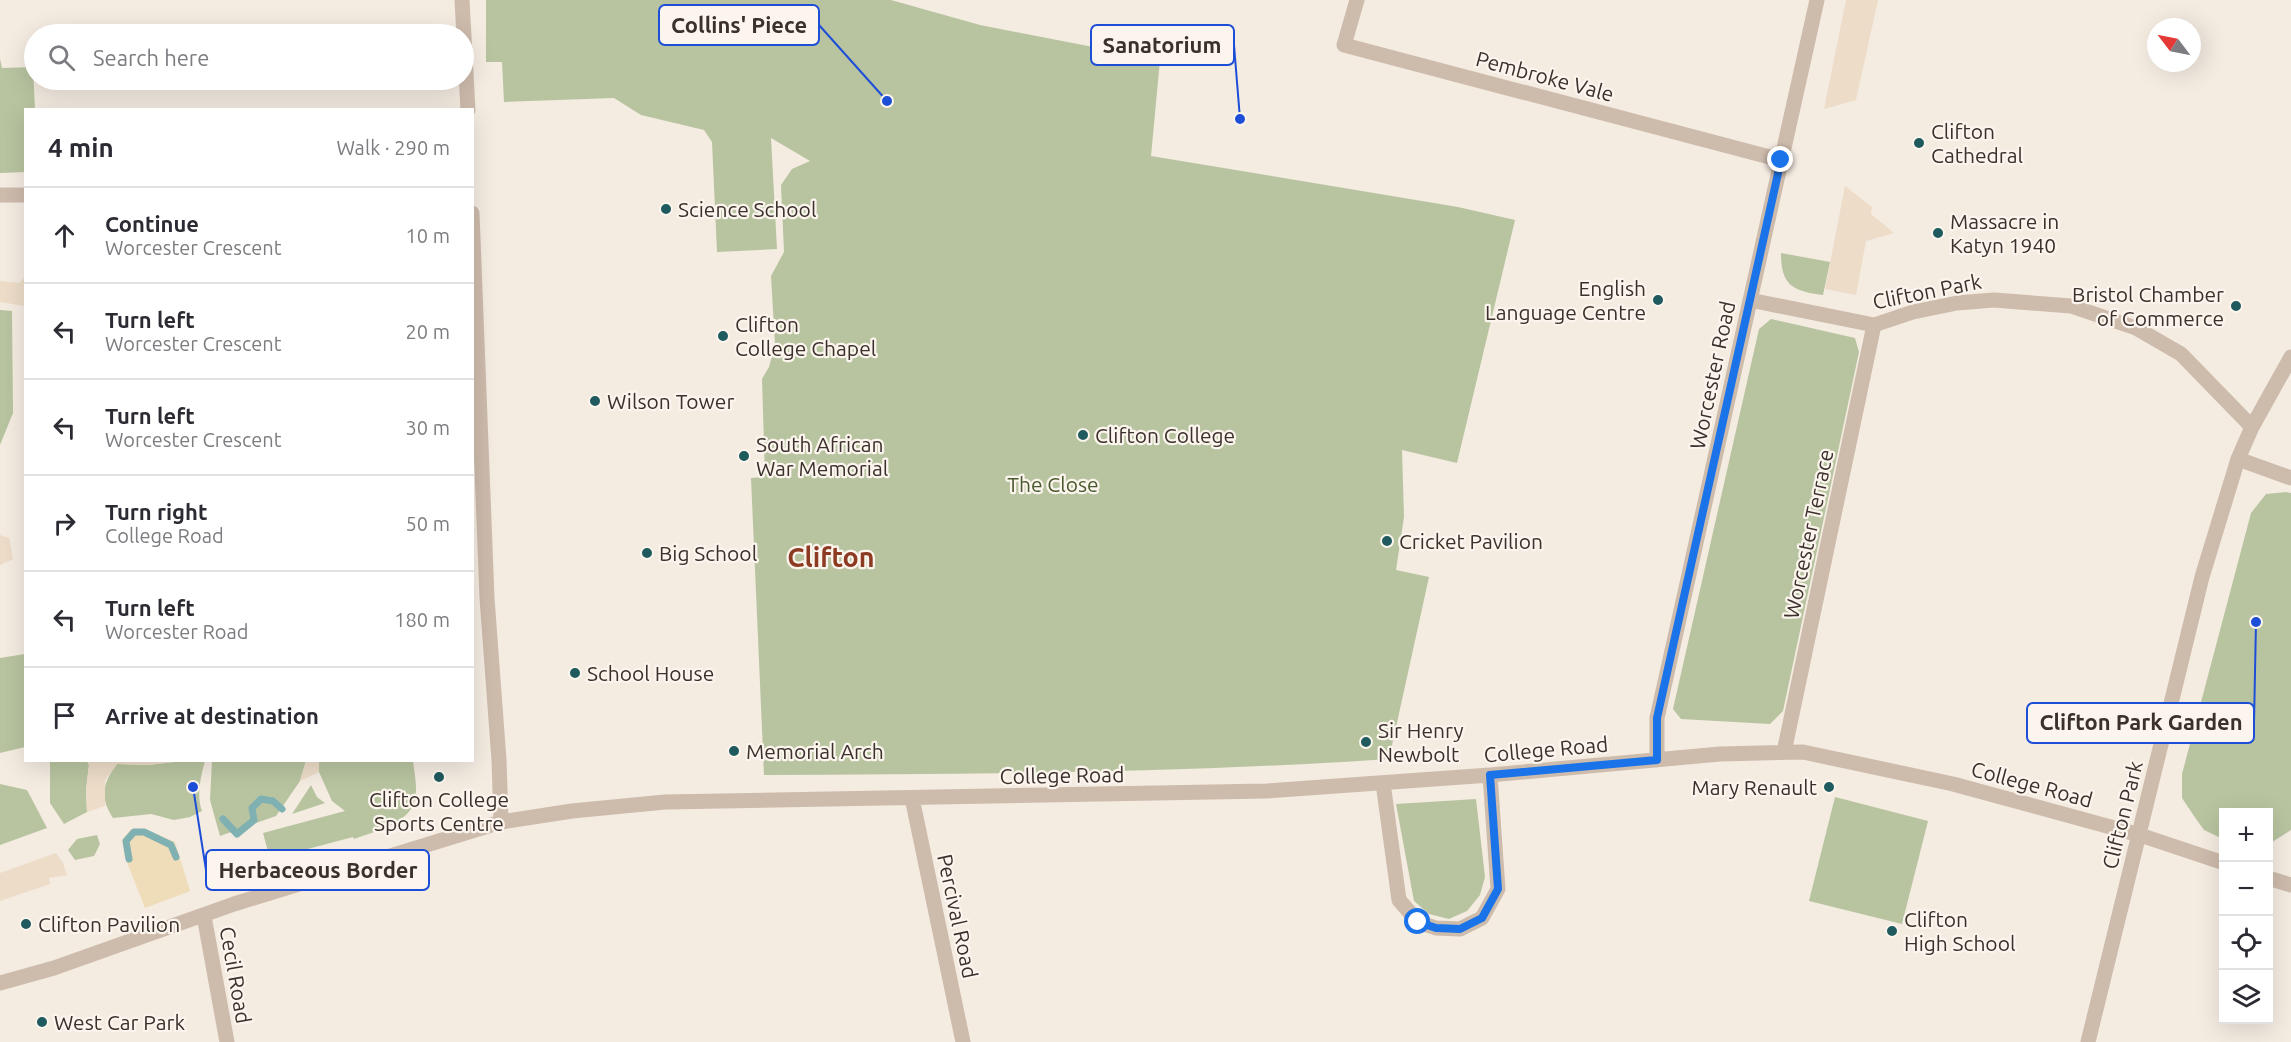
<!DOCTYPE html>
<meta charset="utf-8">
<style>
:root{--surface:#fff;--page:#f7f7f7;--text:#2b2b33;--muted:#7c7c81;--line:#e1e1e2}
body{margin:0;font-family:Ubuntu,sans-serif;background:var(--page);color:var(--text)}
.controls{position:absolute;right:18px;bottom:18px;display:grid;overflow:hidden;border-radius:0px;box-shadow:0 6px 24px #0002}
.controls button{width:54px;height:54px;display:grid;place-items:center;padding:0;border:0;border-bottom:2px solid var(--line);background:var(--surface);color:var(--text);font:30px sans-serif}
.compass{position:absolute;left:2147px;top:18px;width:54px;height:54px;border-radius:50%;background:var(--surface);box-shadow:0 6px 24px #0002;rotate:302deg}
.stop{position:absolute;width:18px;height:18px;margin:-14px;border:4px solid #1a73e8;border-radius:50%;background:#fff}
.stop.end{background:#1a73e8;border-color:#fff;box-shadow:0 2px 6px #0008}
.list{margin:0;padding:0;list-style:none}
h2{display:flex;justify-content:space-between;align-items:center;height:78px;margin:0;padding:0 24px;font-size:26px}
h2 small{font-size:20px;font-weight:400;color:var(--muted)}
.list li{display:grid;grid-template-columns:39px 1fr auto;gap:18px;align-items:center;box-sizing:border-box;height:96px;padding:0 24px;border-top:2px solid var(--line)}
.list b{display:block;font-size:22px;white-space:nowrap}
.list p{margin:0;font-size:20px;white-space:nowrap;color:var(--muted)}
.list em{font-size:20px;font-style:normal;color:var(--muted)}
.icon{flex:none;width:33px;height:33px;fill:none;stroke:currentColor;stroke-width:2;stroke-linecap:round;stroke-linejoin:round}
.map{position:relative;flex:none;width:2291px;height:1042px;overflow:hidden}
.search{position:absolute;background:var(--surface);box-shadow:0 6px 24px #0002;left:24px;top:24px;width:450px;height:66px;display:flex;align-items:center;gap:15px;box-sizing:border-box;padding:0 21px;border-radius:33px;color:var(--muted);font-size:22px}
.panel{position:absolute;background:var(--surface);box-shadow:0 6px 24px #0002;left:24px;top:108px;width:450px;height:654px;border-radius:0px}
.map>svg:first-child{display:block}
.green{fill:#b8c4a0}
.sand{fill:#efdcb8}
.plaza{fill:#ecdcc8}
.lines{fill:none;stroke-linecap:round;stroke-linejoin:round}
.stream{stroke:#7fb0b2;stroke-width:7}
.minor{stroke:#cdbbac;stroke-width:15}
.route{stroke:#1a73e8;stroke-width:8}
.poi-dot{fill:#1f5a5e;stroke:#fbf5ee;stroke-width:2}
.labels{text-anchor:middle;dominant-baseline:central;stroke-width:4.5;stroke-linejoin:round;paint-order:stroke}
.street-label{font-size:21px;fill:#3b302b;stroke:#fbf5ee}
.poi-label{font-size:21px;fill:#3b302b;stroke:#fbf5ee;text-anchor:start}
.park-label{font-size:21px;fill:#4a5a2e;stroke:#fbf5ee}
.district-label{font-size:27px;font-weight:bold;fill:#8c3b22;stroke:#fbf5ee}
.leader{fill:none;stroke:#1d4ed8;stroke-width:2}
.callout-dot{fill:#1d4ed8;stroke:#fbf5ee;stroke-width:2}
.callout{fill:#fbf5ee;stroke:#1d4ed8;stroke-width:2}
.callout-label{font-size:22px;text-anchor:middle;font-weight:bold;fill:#3b302b}
</style>
<div class="map">
<svg width="2291" height="1042" viewBox="0 0 2291 1042">
<rect width="100%" height="100%" fill="#f4ebe1"/>
<path class="green" d="M 486,0 L 891,0 L 980,25 L 1160,60 L 1151,156 L 1458,207 L 1515,220 L 1457,463 L 1402,450 L 1404,517 L 1396,570 L 1429,577 L 1389,759 C 1181,773 972,774 764,775 L 751,478 L 765,477 L 762,379 L 769,367 L 775,344 L 771,276 L 784,252 L 781,185 L 792,169 L 810,161 L 771,138 L 777,249 L 717,252 L 712,142 L 704,130 L 641,115 L 614,98 L 504,102 L 502,62 L 486,62 Z
M 0,59 L 2,68 L 33,67 L 35,109 L 26,110 L 25,172 L 0,173 Z
M 1781,253 L 1830,262 L 1823,295 C 1792,291 1781,285 1781,253 Z
M 0,310 L 12,311 L 13,413 L 0,445 Z
M 1771,319 L 1855,338 L 1859,352 L 1783,711 L 1770,724 L 1681,719 L 1673,709 L 1759,329 Z
M 2286,492 L 2291,493 L 2291,830 L 2269,844 L 2268,812 L 2224,812 L 2223,839 L 2204,830 L 2194,816 L 2182,798 L 2182,774 L 2251,513 L 2266,494 Z
M 25,654 L 25,747 L 0,753 L 0,658 Z
M 50,761 L 87,761 L 89,765 L 86,790 L 87,812 L 64,824 L 50,803 Z
M 183,761 L 205,761 C 201,776 196,795 202,811 L 190,817 L 174,820 L 151,814 L 113,818 C 99,797 103,783 117,764 L 148,765 Z
M 212,761 L 306,761 L 300,781 L 276,816 L 220,836 L 210,800 Z
M 319,761 L 413,761 C 414,772 418,787 415,799 C 411,823 373,832 354,839 L 353,837 L 270,859 L 263,833 L 345,811 L 332,801 L 319,772 Z
M 0,784 L 27,790 L 47,828 L 0,845 Z
M 311,785 L 317,797 L 325,803 L 292,814 Z
M 1835,797 L 1928,821 L 1902,924 L 1809,901 Z
M 1476,799 L 1485,877 L 1480,895 L 1467,911 L 1449,919 L 1429,914 L 1414,901 L 1396,804 Z
M 97,835 L 100,844 L 94,856 L 75,860 L 68,850 L 77,839 Z"/>
<path class="sand" d="M 131,829 L 145,829 L 175,842 L 190,891 L 145,908 L 125,857 L 122,840 Z"/>
<path class="plaza" d="M 1846,0 L 1878,0 L 1856,100 L 1824,109 Z
M 1845,186 L 1872,207 L 1871,214 L 1894,233 L 1866,241 L 1856,295 L 1825,289 Z
M 25,277 L 25,306 L 0,302 L 0,281 L 19,283 Z
M 0,535 L 9,538 L 13,559 L 0,565 Z
M 87,761 L 183,761 L 148,765 L 117,764 L 105,780 L 105,806 L 87,812 L 86,790 L 89,765 Z
M 306,761 L 319,761 L 319,772 L 300,781 Z
M 56,853 L 63,863 L 67,875 L 49,878 L 50,884 L 0,901 L 0,873 Z"/>
<g class="lines">
<path class="stream" d="M 223,819 L 237,834 L 254,820 L 252,808 L 261,799 L 273,801 L 282,809
M 129,859 L 126,841 L 134,832 L 144,832 L 171,845 L 176,857"/>
<path class="minor" d="M 462,0 L 468,110
M 1357,0 L 1344,45 L 1781,160
M 0,195 L 26,195
M 472,213 L 487,598 L 499,760 L 501,822
M 1750,300 L 1874,325 L 1913,312 L 1957,303 L 1994,300 L 2071,306 L 2136,328 L 2181,354 L 2252,427
M 2238,459 L 2291,478
M 1784,752 L 1874,325
M 1657,760 L 1657,718 L 1817,0
M 1383,783 L 1399,900 L 1418,922 L 1436,928 L 1460,929 L 1482,918 L 1498,889 L 1490,775
M 912,798 L 963,1042
M 2268,878 L 2291,885
M 204,916 L 227,1042
M 0,983 L 54,968 L 234,904 L 501,822 L 572,811 L 665,802 L 1267,791 L 1490,775 L 1720,754 L 1803,752 L 1953,784 L 2140,835 L 2224,863
M 2088,1042 L 2202,577 L 2238,459 L 2252,427 L 2291,357"/>
</g>
<g class="lines">
<path class="route" d="M 1418,922 L 1436,928 L 1460,929 L 1482,918 L 1498,889 L 1490,775 L 1657,760 L 1657,718 L 1781,160"/>
</g>
<g class="poi-dot">
<circle cx="1919" cy="143" r="6"/>
<circle cx="666" cy="209" r="6"/>
<circle cx="1938" cy="233" r="6"/>
<circle cx="1658" cy="300" r="6"/>
<circle cx="2236" cy="306" r="6"/>
<circle cx="723" cy="336" r="6"/>
<circle cx="595" cy="401" r="6"/>
<circle cx="1083" cy="435" r="6"/>
<circle cx="744" cy="456" r="6"/>
<circle cx="1387" cy="541" r="6"/>
<circle cx="647" cy="553" r="6"/>
<circle cx="575" cy="673" r="6"/>
<circle cx="1366" cy="742" r="6"/>
<circle cx="734" cy="751" r="6"/>
<circle cx="439" cy="777" r="6"/>
<circle cx="1829" cy="787" r="6"/>
<circle cx="26" cy="924" r="6"/>
<circle cx="1892" cy="931" r="6"/>
<circle cx="42" cy="1022" r="6"/>
</g>
<g class="labels">
<g class="street-label">
<text transform="translate(1545 76) rotate(15)">Pembroke Vale</text>
<text transform="translate(1927 291) rotate(-11)">Clifton Park</text>
<text transform="translate(1712 375) rotate(-78)">Worcester Road</text>
<text transform="translate(1808 534) rotate(-78)">Worcester Terrace</text>
<text transform="translate(1546 749) rotate(-5)">College Road</text>
<text transform="translate(1062 775) rotate(-1)">College Road</text>
<text transform="translate(2032 784) rotate(15)">College Road</text>
<text transform="translate(2122 815) rotate(-76)">Clifton Park</text>
<text transform="translate(958 916) rotate(78)">Percival Road</text>
<text transform="translate(236 975) rotate(80)">Cecil Road</text>
</g>
<g class="poi-label">
<text x="1931" y="131">Clifton<tspan x="1931" dy="24">Cathedral</tspan></text>
<text x="678" y="209">Science School</text>
<text x="1950" y="221">Massacre in<tspan x="1950" dy="24">Katyn 1940</tspan></text>
<text x="1646" y="288" text-anchor="end">English<tspan x="1646" dy="24">Language Centre</tspan></text>
<text x="2224" y="294" text-anchor="end">Bristol Chamber<tspan x="2224" dy="24">of Commerce</tspan></text>
<text x="735" y="324">Clifton<tspan x="735" dy="24">College Chapel</tspan></text>
<text x="607" y="401">Wilson Tower</text>
<text x="1095" y="435">Clifton College</text>
<text x="756" y="444">South African<tspan x="756" dy="24">War Memorial</tspan></text>
<text x="1399" y="541">Cricket Pavilion</text>
<text x="659" y="553">Big School</text>
<text x="587" y="673">School House</text>
<text x="1378" y="730">Sir Henry<tspan x="1378" dy="24">Newbolt</tspan></text>
<text x="746" y="751">Memorial Arch</text>
<text x="1817" y="787" text-anchor="end">Mary Renault</text>
<text x="439" y="799" text-anchor="middle">Clifton College<tspan x="439" dy="24">Sports Centre</tspan></text>
<text x="1904" y="919">Clifton<tspan x="1904" dy="24">High School</tspan></text>
<text x="38" y="924">Clifton Pavilion</text>
<text x="54" y="1022">West Car Park</text>
</g>
<g class="park-label">
<text x="1053" y="484">The Close</text>
</g>
<g class="district-label">
<text x="831" y="557">Clifton</text>
</g>
</g>
<path class="leader" d="M887 101L819 25M1240 119L1234 45M2256 622L2254 723M193 787L206 870"/>
<g class="callout-dot">
<circle cx="887" cy="101" r="6"/>
<circle cx="1240" cy="119" r="6"/>
<circle cx="2256" cy="622" r="6"/>
<circle cx="193" cy="787" r="6"/>
</g>
<g class="callout">
<rect x="659" y="5" width="160" height="40" rx="6"/>
<rect x="1091" y="25" width="143" height="40" rx="6"/>
<rect x="2027" y="703" width="227" height="40" rx="6"/>
<rect x="206" y="850" width="223" height="40" rx="6"/>
</g>
<g class="callout-label">
<text x="739" y="33">Collins' Piece</text>
<text x="1162" y="53">Sanatorium</text>
<text x="2141" y="730">Clifton Park Garden</text>
<text x="318" y="878">Herbaceous Border</text>
</g>
</svg>
<div class="controls">
<button>+</button>
<button>−</button>
<button><svg class="icon" aria-label="locate" viewBox="0 0 24 24"><circle cx="12" cy="12" r="6"/><path d="M12 2v4M12 18v4M2 12h4M18 12h4"/></svg></button>
<button><svg class="icon" aria-label="layers" viewBox="0 0 24 24"><path d="M12 4l9 5-9 5-9-5zM3 14l9 5 9-5"/></svg></button>
</div>
<svg class="compass" viewBox="-18 -18 36 36"><path d="M0-13l5 13h-10z" fill="#e53935"/><path d="M0 13l5-13h-10z" fill="#7c7c81"/></svg>
<div class="stop" style="left:1418px;top:922px"></div>
<div class="stop end" style="left:1781px;top:160px"></div>
<div class="search"><svg class="icon" aria-label="search" viewBox="0 0 24 24"><circle cx="10" cy="10" r="6"/><path d="M15 15l6 6"/></svg>Search here</div>
<section class="panel">
<h2>4 min<small>Walk · 290 m</small></h2>
<ul class="list">
<li><svg class="icon" aria-label="ahead" viewBox="0 0 24 24"><path d="M12 20V5M6 11l6-6 6 6"/></svg><div><b>Continue</b><p>Worcester Crescent</p></div><em>10 m</em></li>
<li><svg class="icon" aria-label="left" viewBox="0 0 24 24"><path d="M17 20v-9H6M10 6l-5 5 5 5"/></svg><div><b>Turn left</b><p>Worcester Crescent</p></div><em>20 m</em></li>
<li><svg class="icon" aria-label="left" viewBox="0 0 24 24"><path d="M17 20v-9H6M10 6l-5 5 5 5"/></svg><div><b>Turn left</b><p>Worcester Crescent</p></div><em>30 m</em></li>
<li><svg class="icon" aria-label="right" viewBox="0 0 24 24"><path d="M7 20v-9h11M14 6l5 5-5 5"/></svg><div><b>Turn right</b><p>College Road</p></div><em>50 m</em></li>
<li><svg class="icon" aria-label="left" viewBox="0 0 24 24"><path d="M17 20v-9H6M10 6l-5 5 5 5"/></svg><div><b>Turn left</b><p>Worcester Road</p></div><em>180 m</em></li>
<li><svg class="icon" aria-label="arrive" viewBox="0 0 24 24"><path d="M6 21V4h12l-3 4 3 4H6"/></svg><div><b>Arrive at destination</b></div></li>
</ul>
</section>
</div>
